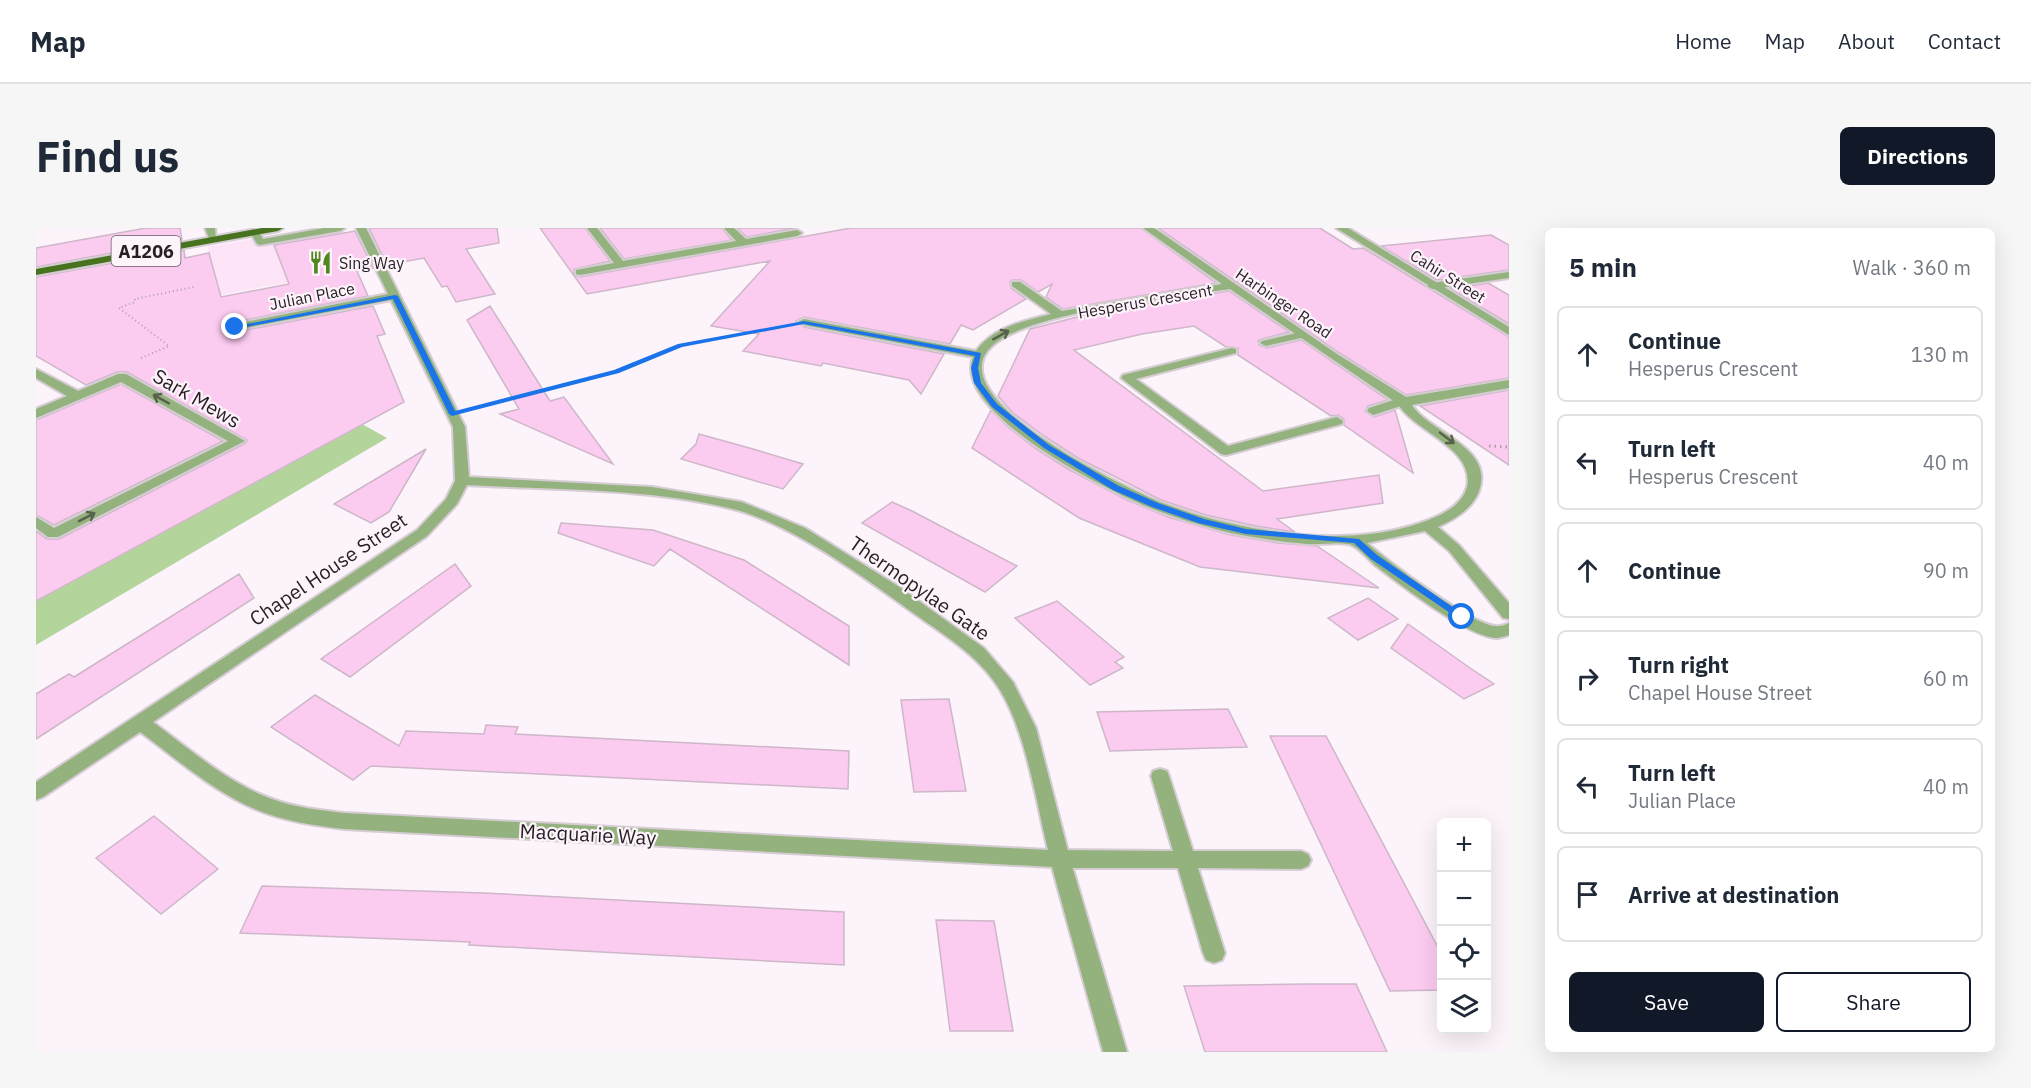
<!DOCTYPE html>
<meta charset="utf-8">
<style>
:root{--surface:#fff;--page:#f6f6f7;--text:#1f2937;--muted:#747a83;--line:#e0e1e3;--accent:#111827}
body{margin:0;font-family:"IBM Plex Sans",sans-serif;background:var(--page);color:var(--text)}
.controls{position:absolute;right:18px;bottom:18px;display:grid;overflow:hidden;border-radius:9px;box-shadow:0 6px 24px #0002}
.controls button{width:54px;height:54px;display:grid;place-items:center;padding:0;border:0;border-bottom:2px solid var(--line);background:var(--surface);color:var(--text);font:30px sans-serif}
.stop{position:absolute;width:18px;height:18px;margin:-14px;border:4px solid #1a73e8;border-radius:50%;background:#fff}
.stop.end{background:#1a73e8;border-color:#fff;box-shadow:0 2px 6px #0008}
.list{margin:0;padding:0;list-style:none}
h2{display:flex;justify-content:space-between;align-items:center;height:78px;margin:0;padding:0 24px;font-size:26px}
h2 small{font-size:20px;font-weight:400;color:var(--muted)}
.list li{display:grid;grid-template-columns:39px 1fr auto;gap:18px;align-items:center;box-sizing:border-box;height:96px;margin:0 12px 12px;padding:0 12px;border:2px solid var(--line);border-radius:9px}
.list b{display:block;font-size:22px;white-space:nowrap}
.list p{margin:0;font-size:20px;white-space:nowrap;color:var(--muted)}
.list em{font-size:20px;font-style:normal;color:var(--muted)}
.actions{display:flex;gap:12px;padding:18px 24px}
.actions a{flex:1;padding:14px 0;border:2px solid var(--accent);border-radius:9px;text-align:center;font-size:21px;color:var(--accent)}
.actions .main{background:var(--accent);color:#fff}
.icon{flex:none;width:33px;height:33px;fill:none;stroke:currentColor;stroke-width:2;stroke-linecap:round;stroke-linejoin:round}
.map{position:relative;flex:none;width:1473px;height:824px;overflow:hidden;border-radius:9px}
header{display:flex;align-items:center;gap:36px;box-sizing:border-box;height:84px;padding:0 30px;background:var(--surface);border-bottom:2px solid var(--line)}
header strong{font-size:28px}
nav{display:flex;gap:33px;margin-inline-start:auto;font-size:21px}
.intro{display:flex;align-items:center;justify-content:space-between;box-sizing:border-box;height:144px;padding:0 36px}
h1{margin:0;font-size:42px}
.button{padding:15px 27px;border-radius:9px;background:var(--accent);color:#fff;font-size:21px;font-weight:700}
main{display:flex;gap:36px;padding:0 36px}
aside{flex:1;background:var(--surface);border-radius:9px;box-shadow:0 6px 24px #0002}
.map>svg:first-child{display:block}
.built{fill:#fde5f7}
.green{fill:#b3d59b}
.building{fill:#fccbf0;stroke:#cdb7c8;stroke-width:1.5}
.lines{fill:none;stroke-linecap:round;stroke-linejoin:round}
.service-casing{stroke:#d6cdd4;stroke-width:4}
.minor-casing{stroke:#d6cdd4;stroke-width:4}
.primary-casing{stroke:#d6cdd4;stroke-width:4}
.path-far1{stroke:#aba2a9;stroke-width:2;stroke-dasharray:1 3;stroke-linecap:butt}
.path{stroke:#aba2a9;stroke-width:3;stroke-dasharray:1.5 4;stroke-linecap:butt}
.service{fill:#93b27d;fill-rule:evenodd}
.minor{fill:#93b27d;fill-rule:evenodd}
.primary{fill:#47731f;fill-rule:evenodd}
.oneway{stroke:#57614c}
.route{fill:#1a73e8}
.labels{text-anchor:middle;dominant-baseline:central;stroke-width:4.5;stroke-linejoin:round;paint-order:stroke}
.far-poi-label{font-size:16px;fill:#261e24;stroke:#fdf4fb;text-anchor:start}
.far-street-label{font-size:16px;fill:#261e24;stroke:#fdf4fb}
.shield{fill:#fdf4fb;stroke:#665e64;stroke-width:1.5}
.shield-label{font-size:18px;font-weight:bold;fill:#261e24}
.street-label{font-size:20px;fill:#261e24;stroke:#fdf4fb}
</style>
<header>
<strong>Map</strong>
<nav><a>Home</a><a>Map</a><a>About</a><a>Contact</a></nav>
</header>
<div class="intro"><h1>Find us</h1><a class="button">Directions</a></div>
<main>
<div class="map">
<svg width="1473" height="824" viewBox="0 0 1473 824">
<rect width="100%" height="100%" fill="#fdf4fb"/>
<path class="built" d="M 278,0 L 306,0 L 323,41 L 185,67 L 171,19 Z"/>
<path class="green" d="M 167,107 L 351,210 L 0,417 L 0,373 L 304,209 Z"/>
<path class="building" d="M 110,0 L 144,0 L 146,12 L 0,39 L 0,20 Z
M 333,0 L 461,0 L 463,15 L 430,21 L 459,66 L 420,74 L 411,58 L 406,59 L 388,30 L 351,37 Z
M 504,0 L 549,0 L 574,33 L 538,41 L 538,47 L 544,49 L 815,0 L 1105,0 L 1180,55 L 1027,81 L 1010,69 L 1016,56 L 1002,64 L 985,52 L 976,52 L 974,54 L 975,60 L 990,71 L 937,102 L 925,97 L 914,116 L 768,89 L 760,93 L 768,99 L 908,126 L 885,166 L 873,152 L 787,135 L 785,138 L 707,123 L 723,106 L 675,98 L 734,33 L 551,66 Z
M 564,0 L 686,0 L 696,12 L 588,31 Z
M 701,0 L 759,0 L 711,9 Z
M 1122,0 L 1284,0 L 1317,21 L 1327,20 L 1473,109 L 1473,150 L 1370,167 L 1302,124 Z
M 319,3 L 337,40 L 321,43 L 332,68 L 199,94 L 191,100 L 199,104 L 337,78 L 349,106 L 341,108 L 368,174 L 0,373 L 0,303 L 11,311 L 23,311 L 210,215 L 211,212 L 91,144 L 81,144 L 50,157 L 0,128 L 0,49 L 148,22 L 149,30 L 173,25 L 185,69 L 253,56 L 238,17 Z
M 1455,7 L 1473,17 L 1473,42 L 1401,52 L 1345,18 Z
M 1452,55 L 1473,67 L 1473,96 L 1415,61 Z
M 1193,63 L 1253,104 L 1226,111 L 1222,113 L 1223,117 L 1231,120 L 1265,112 L 1352,172 L 1332,178 L 1329,183 L 1338,189 L 1359,182 L 1377,245 L 1308,197 L 1308,191 L 1302,187 L 1295,188 L 1202,127 L 1202,120 L 1190,119 L 1158,98 L 1106,106 L 1038,122 L 1227,263 L 1343,247 L 1347,275 L 1241,291 L 1259,304 L 1220,298 L 1170,287 L 1125,272 L 1042,230 L 1008,208 L 977,185 L 962,168 L 994,101 L 1069,82 Z
M 454,78 L 514,173 L 528,169 L 577,236 L 464,186 L 483,181 L 431,92 Z
M 85,156 L 187,213 L 18,297 L 0,287 L 0,192 Z
M 1473,162 L 1473,237 L 1384,178 Z
M 955,182 L 971,198 L 1000,221 L 1032,241 L 1091,272 L 1132,289 L 1195,307 L 1242,315 L 1281,318 L 1343,360 L 1164,339 L 1043,290 L 936,220 Z
M 663,206 L 717,221 L 767,236 L 747,261 L 645,231 L 660,216 Z
M 390,221 L 353,284 L 335,295 L 298,276 Z
M 856,274 L 876,283 L 981,338 L 949,364 L 826,295 Z
M 525,295 L 617,302 L 708,332 L 813,398 L 813,437 L 634,321 L 618,338 L 522,305 Z
M 419,336 L 435,358 L 314,449 L 285,431 Z
M 203,346 L 218,370 L 0,511 L 0,466 L 33,446 L 38,449 Z
M 1332,370 L 1362,391 L 1322,412 L 1292,390 Z
M 1021,373 L 1088,429 L 1079,434 L 1087,440 L 1054,457 L 979,390 Z
M 1372,396 L 1434,440 L 1458,456 L 1428,471 L 1355,420 Z
M 279,467 L 363,518 L 370,503 L 448,506 L 450,497 L 482,499 L 479,506 L 813,523 L 812,561 L 335,538 L 317,552 L 235,499 Z
M 913,471 L 930,563 L 878,564 L 865,472 Z
M 1192,481 L 1211,519 L 1074,523 L 1061,484 Z
M 1234,508 L 1290,508 L 1406,727 L 1406,762 L 1354,763 Z
M 118,588 L 182,641 L 125,686 L 60,630 Z
M 226,658 L 448,665 L 808,684 L 808,737 L 433,717 L 434,714 L 204,705 Z
M 900,692 L 958,693 L 977,803 L 914,803 Z
M 1271,756 L 1320,756 L 1351,824 L 1169,824 L 1148,758 Z"/>
<g class="lines">
<defs>
<path id="service" d="M 169,0 L 179,0 L 180,13 L 174,13 Z
M 288,0 L 309,0 L 304,3 L 224,17 L 221,16 L 214,4 L 222,2 L 227,11 Z
M 551,0 L 561,0 L 587,33 L 700,13 L 688,0 L 698,0 L 710,11 L 761,2 L 766,5 L 761,8 L 544,47 L 540,46 L 540,42 L 578,35 Z
M 1473,44 L 1473,50 L 1396,61 L 1391,58 L 1396,55 Z
M 1265,104 L 1271,107 L 1269,109 L 1230,118 L 1224,115 L 1226,113 Z
M 1196,120 L 1200,121 L 1200,125 L 1100,151 L 1192,218 L 1301,189 L 1307,193 L 1306,196 L 1190,227 L 1185,226 L 1085,150 L 1087,147 Z
M 0,141 L 42,163 L 82,146 L 90,146 L 209,213 L 22,309 L 12,309 L 0,300 L 0,289 L 18,300 L 192,213 L 85,154 L 0,190 L 0,181 L 31,168 L 0,150 Z
M 1367,169 L 1373,173 L 1371,176 L 1337,187 L 1331,183 L 1333,180 Z
M 1124,541 L 1131,543 L 1133,548 L 1157,623 L 1265,623 L 1272,626 L 1275,632 L 1272,638 L 1265,641 L 1162,640 L 1189,725 L 1186,732 L 1178,735 L 1170,732 L 1167,725 L 1142,640 L 1024,640 L 1017,637 L 1014,631 L 1017,625 L 1024,622 L 1137,623 L 1115,548 L 1117,543 Z"/>
<path id="minor" d="M 320,0 L 330,0 L 429,199 L 433,249 L 616,259 L 706,274 L 769,300 L 865,360 L 948,420 L 977,454 L 1000,500 L 1034,631 L 1091,824 L 1067,824 L 1016,639 L 308,601 C 274,597 241,592 210,577 C 171,558 138,529 104,504 L 7,569 L 0,572 L 0,554 L 381,302 L 410,271 L 419,253 L 417,199 L 355,72 L 199,102 L 193,99 L 199,96 L 352,66 ZM 431,257 C 515,262 616,260 697,281 C 753,295 825,347 873,382 C 905,405 943,427 964,462 C 990,504 1000,573 1012,622 L 308,585 C 285,582 261,580 239,572 C 194,557 155,522 117,494 L 391,308 L 421,276 Z
M 1107,0 L 1118,0 L 1301,126 L 1370,169 L 1473,152 L 1473,160 L 1376,177 C 1392,204 1459,219 1443,263 C 1436,281 1419,291 1402,299 L 1423,317 L 1473,375 L 1473,391 L 1467,390 L 1413,323 L 1389,303 L 1331,315 C 1352,333 1434,396 1459,398 C 1464,399 1469,397 1473,395 L 1473,407 C 1469,408 1464,410 1460,410 C 1430,408 1365,357 1340,338 C 1333,332 1321,317 1312,316 C 1299,314 1284,317 1271,316 C 1245,314 1220,310 1195,305 C 1167,298 1139,290 1112,279 C 1071,262 916,185 937,129 L 768,97 L 762,94 L 768,91 L 940,123 C 957,99 988,93 1015,86 L 976,58 L 976,54 L 984,54 L 1026,83 L 1186,56 ZM 1194,61 L 1362,176 C 1379,204 1439,220 1431,259 C 1426,279 1402,289 1384,295 C 1326,315 1256,309 1197,296 C 1172,291 1148,283 1124,274 C 1090,260 900,170 956,118 C 992,84 1141,69 1194,61 Z
M 1300,0 L 1312,0 L 1473,99 L 1473,107 Z"/>
<path id="primary" d="M 226,0 L 247,0 L 242,3 L 0,47 L 0,41 Z"/>
</defs>
<use href="#service" class="service-casing"/>
<use href="#minor" class="minor-casing"/>
<use href="#primary" class="primary-casing"/>
<path class="path-far1" d="M 105,130 L 133,118 L 83,80 L 99,74 L 99,71 L 158,59
M 582,143 L 644,117 L 744,99"/>
<path class="path" d="M 442,179 L 586,142
M 1453,218 L 1473,219"/>
<use href="#service" class="service"/>
<use href="#minor" class="minor"/>
<use href="#primary" class="primary"/>
</g>
<defs><path id="oneway-shaft" d="M-6 0H5M1.5-3L5.5 0L1.5 3" fill="none" stroke-width="1.6" stroke-linecap="round" stroke-linejoin="round" transform="scale(1.5)"/></defs>
<g class="oneway">
<use href="#oneway-shaft" transform="translate(965 107) rotate(-29)"/>
<use href="#oneway-shaft" transform="translate(125 171) rotate(-151)"/>
<use href="#oneway-shaft" transform="translate(1411 210) rotate(37)"/>
<use href="#oneway-shaft" transform="translate(51 289) rotate(-27)"/>
</g>
<path class="route" d="M 359,67 L 362,68 L 419,183 L 578,142 L 642,116 L 768,93 L 945,125 L 942,140 L 945,155 L 961,176 L 1013,217 L 1083,258 L 1122,275 L 1168,291 L 1210,301 L 1323,311 L 1341,327 L 1431,389 L 1430,391 L 1423,391 L 1335,331 L 1318,315 L 1210,306 L 1162,295 L 1116,279 L 1077,262 L 1008,220 L 956,179 L 938,155 L 935,140 L 939,128 L 768,96 L 646,119 L 583,145 L 416,188 L 413,186 L 357,71 L 199,101 L 196,99 Z"/>
<defs>
<symbol id="restaurant-bare" viewBox="-9 -9 18 18"><path d="M-5-6h1v4h1v-4h1v4h1v-4h1v5L-1.5 .5V6h-2V.5L-5-1ZM5-6V6H3V1.5H1.5Q1.5-4 5-6Z" fill="#52871f" stroke="#fdf4fb" stroke-width="2.5" paint-order="stroke"/></symbol>
</defs>
<g fill-rule="evenodd">
<use href="#restaurant-bare" x="268" y="18" width="33" height="33"/>
</g>
<g class="labels">
<g class="far-poi-label">
<text x="303" y="35">Sing Way</text>
</g>
<g class="far-street-label">
<text transform="translate(1412 48) rotate(32)">Cahir Street</text>
<text transform="translate(276 68) rotate(-11)">Julian Place</text>
<text transform="translate(1109 73) rotate(-10)">Hesperus Crescent</text>
<text transform="translate(1248 75) rotate(34)">Harbinger Road</text>
</g>
<rect class="shield" x="75.5" y="8" width="69" height="30" rx="4.5"/>
<g class="shield-label">
<text x="110" y="23">A1206</text>
</g>
<g class="street-label">
<text transform="translate(161 170) rotate(30)">Sark Mews</text>
<text transform="translate(292 341) rotate(-34)">Chapel House Street</text>
<text transform="translate(884 360) rotate(35)">Thermopylae Gate</text>
<text transform="translate(552 606) rotate(3)">Macquarie Way</text>
</g>
</g>
</svg>
<div class="controls">
<button>+</button>
<button>−</button>
<button><svg class="icon" aria-label="locate" viewBox="0 0 24 24"><circle cx="12" cy="12" r="6"/><path d="M12 2v4M12 18v4M2 12h4M18 12h4"/></svg></button>
<button><svg class="icon" aria-label="layers" viewBox="0 0 24 24"><path d="M12 4l9 5-9 5-9-5zM3 14l9 5 9-5"/></svg></button>
</div>
<div class="stop" style="left:1426px;top:389px"></div>
<div class="stop end" style="left:199px;top:99px"></div>
</div>
<aside>
<h2>5 min<small>Walk · 360 m</small></h2>
<ul class="list">
<li><svg class="icon" aria-label="ahead" viewBox="0 0 24 24"><path d="M12 20V5M6 11l6-6 6 6"/></svg><div><b>Continue</b><p>Hesperus Crescent</p></div><em>130 m</em></li>
<li><svg class="icon" aria-label="left" viewBox="0 0 24 24"><path d="M17 20v-9H6M10 6l-5 5 5 5"/></svg><div><b>Turn left</b><p>Hesperus Crescent</p></div><em>40 m</em></li>
<li><svg class="icon" aria-label="ahead" viewBox="0 0 24 24"><path d="M12 20V5M6 11l6-6 6 6"/></svg><div><b>Continue</b></div><em>90 m</em></li>
<li><svg class="icon" aria-label="right" viewBox="0 0 24 24"><path d="M7 20v-9h11M14 6l5 5-5 5"/></svg><div><b>Turn right</b><p>Chapel House Street</p></div><em>60 m</em></li>
<li><svg class="icon" aria-label="left" viewBox="0 0 24 24"><path d="M17 20v-9H6M10 6l-5 5 5 5"/></svg><div><b>Turn left</b><p>Julian Place</p></div><em>40 m</em></li>
<li><svg class="icon" aria-label="arrive" viewBox="0 0 24 24"><path d="M6 21V4h12l-3 4 3 4H6"/></svg><div><b>Arrive at destination</b></div></li>
</ul>
<div class="actions"><a class="main">Save</a><a>Share</a></div>
</aside>
</main>
